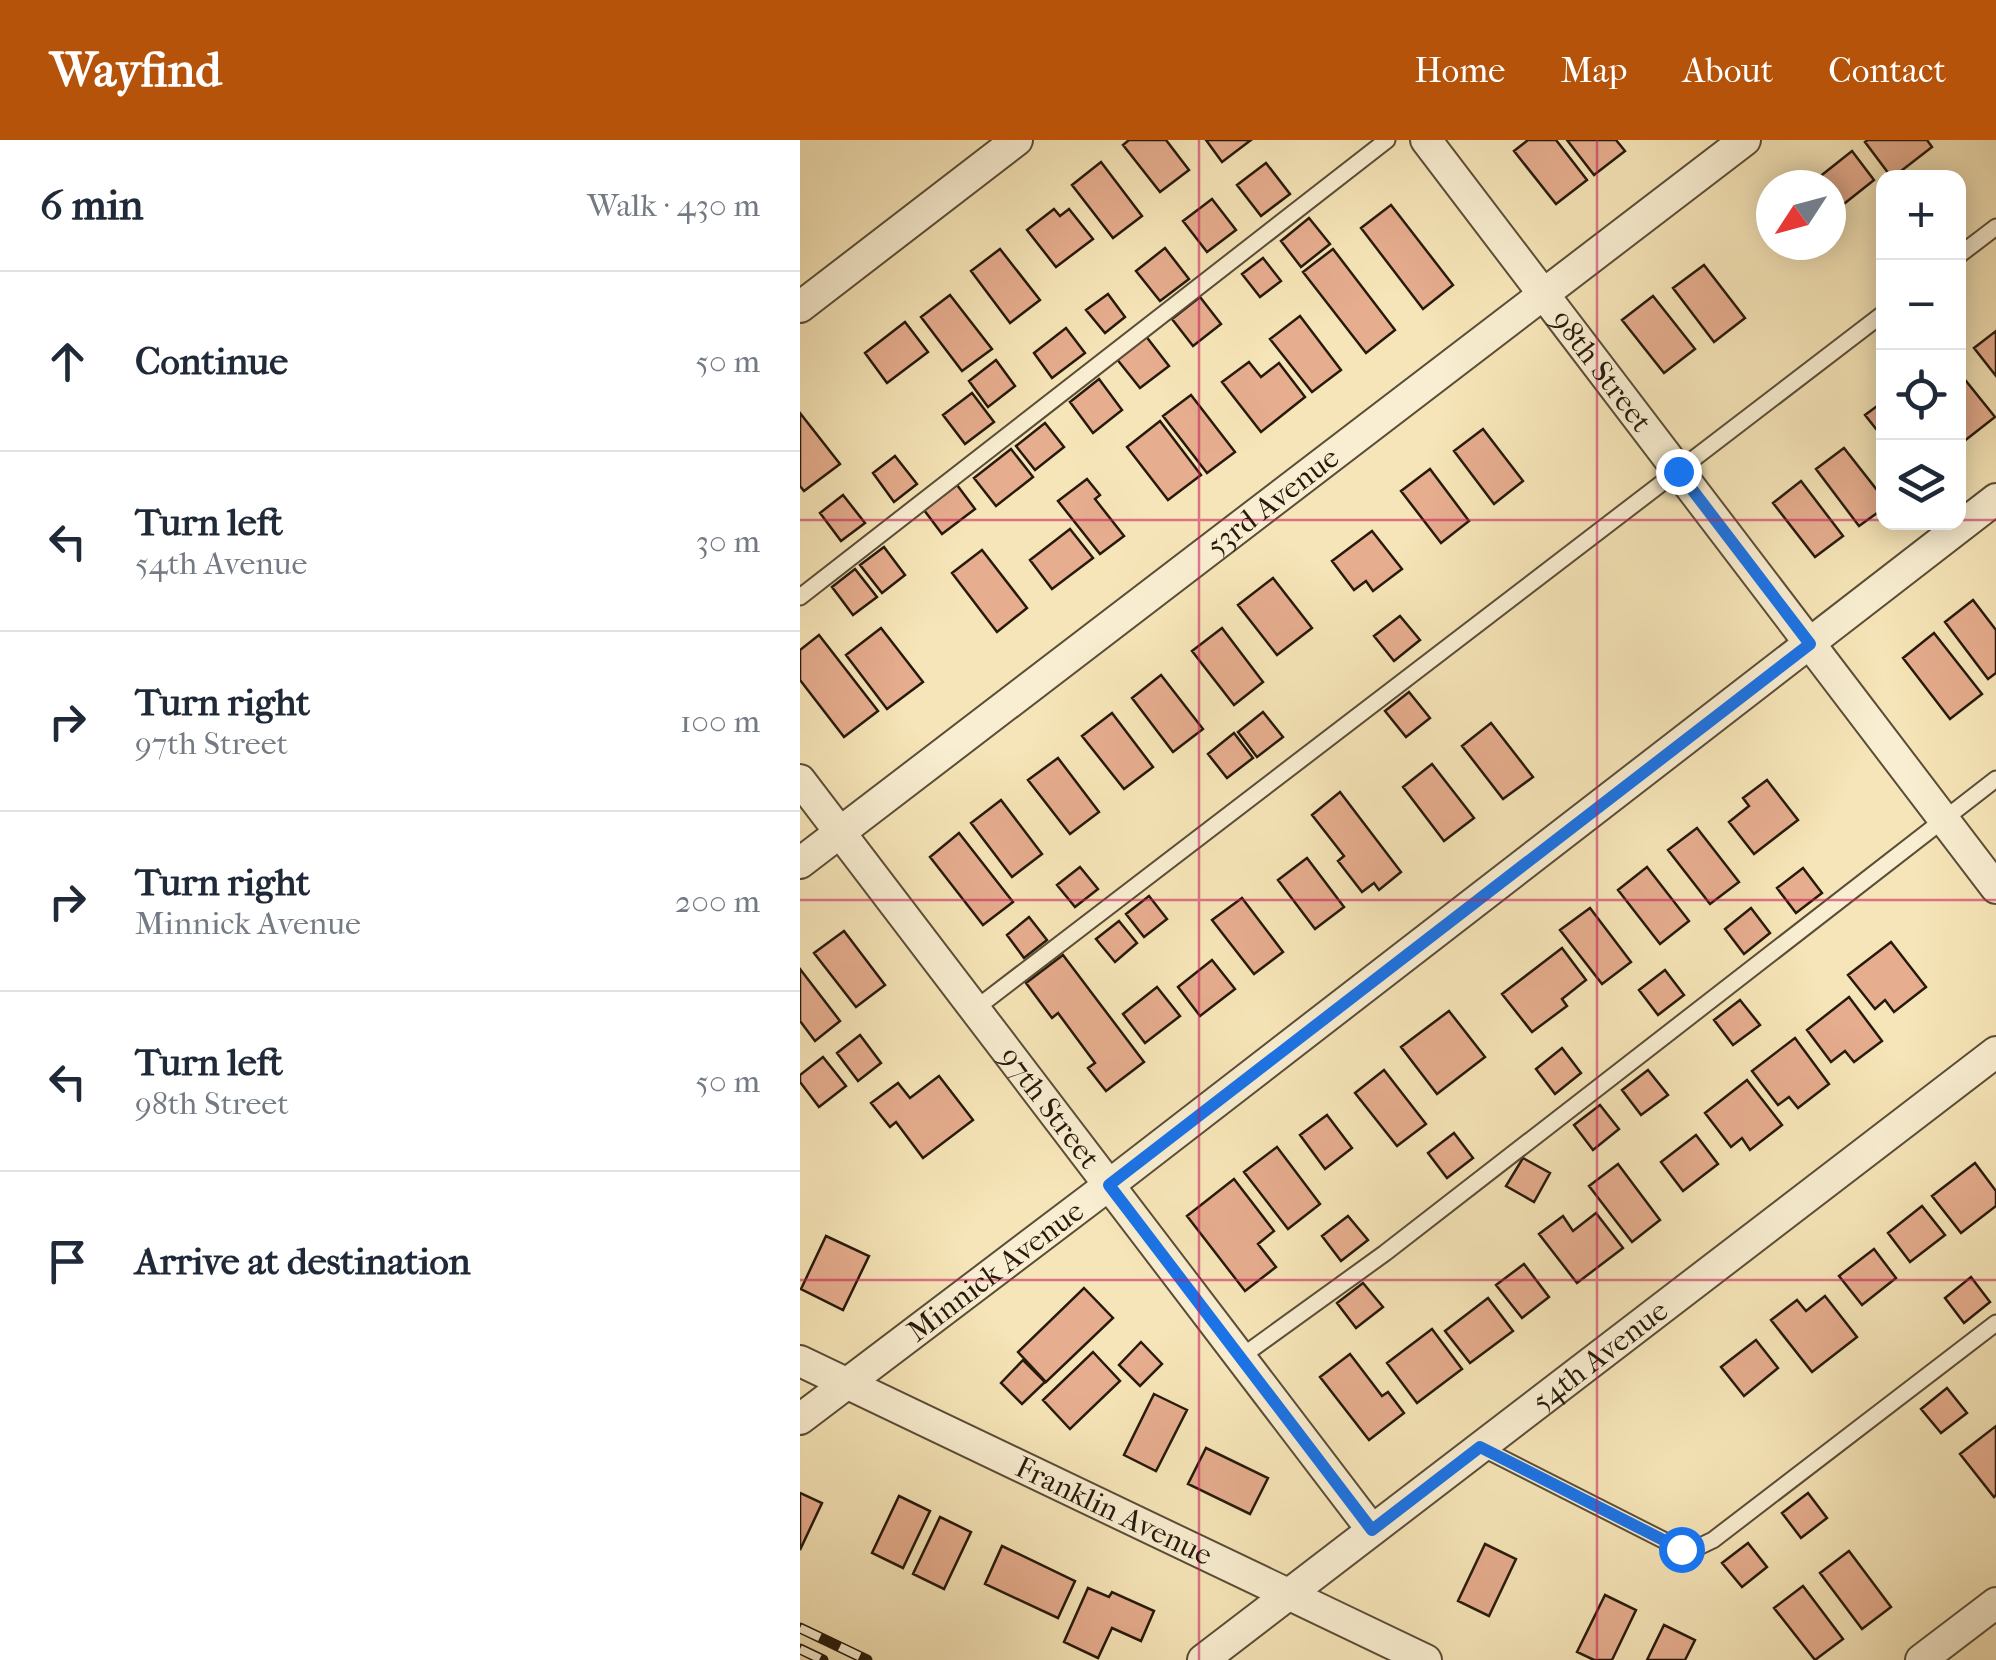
<!DOCTYPE html>
<meta charset="utf-8">
<style>
:root{--surface:#fff;--page:#f6f6f7;--text:#1f2937;--muted:#747a83;--line:#e0e1e3;--accent:#b45309}
body{margin:0;font-family:"IM FELL French Canon",serif;background:var(--page);color:var(--text)}
.controls{position:absolute;right:30px;top:30px;display:grid;overflow:hidden;border-radius:20px;box-shadow:0 5px 25px #0003}
.controls button{width:90px;height:90px;display:grid;place-items:center;padding:0;border:0;border-bottom:2px solid var(--line);background:var(--surface);color:var(--text);font:50px sans-serif}
.compass{position:absolute;left:956px;top:30px;width:90px;height:90px;border-radius:50%;background:var(--surface);box-shadow:0 5px 25px #0003;rotate:234deg}
.stop{position:absolute;width:30px;height:30px;margin:-22px;border:8px solid #1a73e8;border-radius:50%;background:#fff}
.stop.end{background:#1a73e8;border-color:#fff;box-shadow:0 2px 10px #0008}
.list{margin:0;padding:0;list-style:none}
h2{display:flex;justify-content:space-between;align-items:center;height:130px;margin:0;padding:0 40px;font-size:42px}
h2 small{font-size:32px;font-weight:400;color:var(--muted)}
.list li{display:grid;grid-template-columns:65px 1fr auto;gap:30px;align-items:center;box-sizing:border-box;height:180px;padding:0 40px;border-top:2px solid var(--line)}
.list b{display:block;font-size:38px;white-space:nowrap}
.list p{margin:0;font-size:32px;white-space:nowrap;color:var(--muted)}
.list em{font-size:32px;font-style:normal;color:var(--muted)}
.icon{flex:none;width:55px;height:55px;fill:none;stroke:currentColor;stroke-width:2;stroke-linecap:round;stroke-linejoin:round}
.map{position:relative;flex:none;width:1196px;height:1520px;overflow:hidden}
header{display:flex;align-items:center;gap:60px;box-sizing:border-box;height:140px;padding:0 50px;background:var(--accent);color:#fff}
header strong{font-size:48px}
nav{display:flex;gap:55px;margin-inline-start:auto;font-size:35px}
main{display:flex}
aside{flex:1;background:var(--surface)}
.map>svg:first-child{display:block}
.building{fill:#e6ad8e;stroke:#261a0c;stroke-width:2.5}
.lines{fill:none;stroke-linecap:round;stroke-linejoin:round}
.lane-casing{stroke:#5a4d37;stroke-width:19}
.street-casing{stroke:#5a4d37;stroke-width:34}
.lane{stroke:#f9eed1;stroke-width:15}
.street{stroke:#f9eed1;stroke-width:30}
.rail-casing{stroke:#261a0c;stroke-width:11}
.rail{stroke:#f9eed1;stroke-width:8;stroke-dasharray:22;stroke-linecap:butt}
.route{stroke:#1a73e8;stroke-width:12}
.grid{fill:none;stroke:#c2185b;stroke-width:2.5;stroke-opacity:0.55}
.labels{text-anchor:middle;dominant-baseline:central;stroke-width:10;stroke-linejoin:round;paint-order:stroke}
.street-label{font-size:30px;fill:#261a0c;stroke:#f9eed1}
</style>
<header>
<strong>Wayfind</strong>
<nav><a>Home</a><a>Map</a><a>About</a><a>Contact</a></nav>
</header>
<main>
<aside>
<h2>6 min<small>Walk · 430 m</small></h2>
<ul class="list">
<li><svg class="icon" aria-label="ahead" viewBox="0 0 24 24"><path d="M12 20V5M6 11l6-6 6 6"/></svg><div><b>Continue</b></div><em>50 m</em></li>
<li><svg class="icon" aria-label="left" viewBox="0 0 24 24"><path d="M17 20v-9H6M10 6l-5 5 5 5"/></svg><div><b>Turn left</b><p>54th Avenue</p></div><em>30 m</em></li>
<li><svg class="icon" aria-label="right" viewBox="0 0 24 24"><path d="M7 20v-9h11M14 6l5 5-5 5"/></svg><div><b>Turn right</b><p>97th Street</p></div><em>100 m</em></li>
<li><svg class="icon" aria-label="right" viewBox="0 0 24 24"><path d="M7 20v-9h11M14 6l5 5-5 5"/></svg><div><b>Turn right</b><p>Minnick Avenue</p></div><em>200 m</em></li>
<li><svg class="icon" aria-label="left" viewBox="0 0 24 24"><path d="M17 20v-9H6M10 6l-5 5 5 5"/></svg><div><b>Turn left</b><p>98th Street</p></div><em>50 m</em></li>
<li><svg class="icon" aria-label="arrive" viewBox="0 0 24 24"><path d="M6 21V4h12l-3 4 3 4H6"/></svg><div><b>Arrive at destination</b></div></li>
</ul>
</aside>
<div class="map">
<svg width="1196" height="1520" viewBox="0 0 1196 1520">
<rect width="100%" height="100%" fill="#f6e5b8"/>
<filter id="stains"><feTurbulence type="fractalNoise" baseFrequency=".002" numOctaves="4"/><feColorMatrix values="0 0 0 0 .2 0 0 0 0 .09 0 0 0 0 .02 0 0 0 .5 -.17"/></filter>
<radialGradient id="worn" r=".72"><stop offset=".6" stop-color="#630" stop-opacity="0"/><stop offset="1" stop-color="#630" stop-opacity=".3"/></radialGradient>
<path class="building" d="M 329,0 L 366,0 L 389,30 L 360,52 L 323,5 Z
M 406,0 L 451,0 L 422,22 Z
M 728,0 L 756,0 L 787,40 L 756,64 L 714,11 Z
M 767,0 L 816,0 L 825,11 L 794,35 Z
M 1068,0 L 1127,0 L 1132,7 L 1092,38 L 1065,2 Z
M 1052,11 L 1074,40 L 1035,71 L 1031,66 L 1031,45 L 1015,45 L 1013,42 Z
M 301,22 L 342,76 L 313,98 L 272,45 Z
M 466,23 L 490,54 L 461,76 L 437,45 Z
M 412,59 L 436,90 L 407,112 L 383,81 Z
M 591,65 L 653,145 L 623,169 L 561,88 Z
M 254,69 L 260,76 L 269,69 L 293,99 L 256,127 L 227,90 Z
M 509,78 L 530,104 L 501,127 L 481,101 Z
M 365,108 L 389,139 L 360,161 L 336,131 Z
M 200,109 L 240,160 L 210,183 L 171,131 Z
M 533,109 L 595,190 L 566,213 L 503,132 Z
M 463,118 L 481,141 L 460,157 L 442,134 Z
M 904,125 L 945,178 L 914,202 L 873,148 Z
M 308,154 L 325,177 L 305,193 L 286,170 Z
M 150,155 L 192,209 L 162,231 L 121,177 Z
M 853,156 L 895,209 L 864,233 L 822,180 Z
M 400,157 L 421,184 L 393,206 L 372,179 Z
M 500,176 L 541,230 L 512,252 L 470,199 Z
M 105,182 L 128,212 L 87,243 L 65,213 Z
M 266,188 L 285,213 L 252,238 L 234,213 Z
M 1196,191 L 1196,236 L 1174,208 Z
M 345,195 L 369,226 L 340,248 L 316,218 Z
M 196,220 L 215,246 L 188,267 L 169,241 Z
M 449,222 L 461,237 L 479,223 L 505,257 L 461,292 L 422,242 Z
M 1158,231 L 1195,277 L 1163,302 L 1158,296 Z
M 299,239 L 322,270 L 293,293 L 270,262 Z
M 172,253 L 194,282 L 165,304 L 143,275 Z
M 391,255 L 435,312 L 407,333 L 363,276 Z
M 1084,261 L 1084,299 L 1065,275 Z
M 0,273 L 40,324 L 4,351 L 0,346 Z
M 360,281 L 401,335 L 368,360 L 327,307 Z
M 245,283 L 264,307 L 235,330 L 216,306 Z
M 683,289 L 723,341 L 694,364 L 654,311 Z
M 1044,308 L 1084,359 L 1084,368 L 1059,386 L 1016,329 Z
M 211,309 L 233,337 L 196,366 L 174,338 Z
M 95,316 L 117,344 L 94,362 L 73,333 Z
M 630,329 L 669,381 L 641,403 L 601,351 Z
M 287,339 L 300,355 L 295,359 L 324,396 L 300,414 L 258,361 Z
M 1001,341 L 1043,396 L 1015,417 L 973,363 Z
M 157,345 L 175,369 L 142,394 L 124,370 Z
M 43,355 L 65,383 L 41,401 L 20,373 Z
M 270,389 L 293,418 L 252,449 L 230,420 Z
M 572,391 L 602,429 L 573,451 L 566,441 L 554,450 L 532,421 Z
M 84,407 L 105,435 L 82,453 L 60,425 Z
M 182,410 L 227,468 L 197,492 L 152,433 Z
M 55,429 L 77,457 L 53,475 L 32,447 Z
M 473,438 L 512,488 L 477,515 L 438,465 Z
M 1173,460 L 1196,490 L 1196,533 L 1188,539 L 1145,482 Z
M 600,476 L 620,500 L 594,521 L 574,496 Z
M 81,488 L 123,542 L 87,569 L 46,515 Z
M 422,488 L 463,542 L 434,565 L 392,511 Z
M 1134,493 L 1182,554 L 1150,579 L 1103,518 Z
M 19,495 L 78,571 L 44,597 L 0,540 L 0,510 Z
M 361,535 L 403,589 L 373,612 L 332,558 Z
M 609,552 L 630,578 L 606,597 L 585,571 Z
M 463,572 L 483,597 L 457,617 L 438,592 Z
M 312,573 L 353,627 L 324,649 L 282,596 Z
M 691,583 L 733,637 L 703,659 L 662,606 Z
M 434,593 L 453,618 L 427,638 L 408,614 Z
M 258,618 L 299,672 L 270,694 L 228,640 Z
M 632,624 L 674,678 L 644,701 L 603,647 Z
M 967,640 L 998,680 L 954,714 L 929,682 L 949,666 L 943,658 Z
M 540,652 L 601,732 L 579,750 L 574,743 L 562,752 L 538,721 L 544,716 L 512,675 Z
M 201,660 L 242,714 L 212,737 L 171,683 Z
M 897,688 L 939,742 L 910,764 L 868,710 Z
M 159,693 L 213,762 L 183,785 L 130,717 Z
M 507,718 L 544,767 L 515,789 L 478,740 Z
M 280,727 L 298,749 L 275,767 L 257,745 Z
M 847,727 L 889,781 L 860,804 L 818,750 Z
M 1003,728 L 1022,753 L 996,773 L 977,748 Z
M 349,756 L 367,779 L 344,797 L 326,774 Z
M 442,758 L 483,812 L 454,834 L 412,780 Z
M 790,768 L 831,822 L 802,844 L 760,790 Z
M 951,768 L 970,793 L 944,814 L 925,789 Z
M 229,777 L 247,800 L 224,818 L 207,795 Z
M 319,781 L 337,803 L 315,822 L 296,799 Z
M 44,791 L 85,845 L 56,867 L 14,813 Z
M 1091,802 L 1126,847 L 1094,872 L 1085,860 L 1075,869 L 1048,835 Z
M 762,808 L 786,840 L 762,859 L 767,866 L 732,892 L 702,854 Z
M 263,815 L 344,922 L 306,951 L 288,928 L 295,923 L 258,873 L 252,878 L 226,843 Z
M 412,820 L 435,849 L 400,876 L 378,847 Z
M 0,829 L 40,881 L 15,901 L 0,881 Z
M 865,830 L 884,855 L 858,875 L 839,850 Z
M 357,847 L 380,876 L 345,903 L 323,874 Z
M 1049,857 L 1082,901 L 1054,922 L 1045,911 L 1031,922 L 1007,890 Z
M 940,860 L 960,885 L 933,905 L 914,880 Z
M 649,871 L 685,917 L 637,954 L 601,907 Z
M 60,895 L 81,923 L 58,941 L 37,913 Z
M 995,898 L 1029,944 L 998,968 L 989,957 L 978,965 L 952,931 Z
M 762,908 L 781,933 L 755,954 L 736,929 Z
M 23,917 L 46,946 L 19,967 L 0,942 L 0,935 Z
M 584,930 L 626,984 L 597,1006 L 555,953 Z
M 848,930 L 868,955 L 841,975 L 822,950 Z
M 139,936 L 173,980 L 123,1018 L 96,982 L 90,987 L 71,963 L 98,943 L 110,958 Z
M 947,940 L 982,985 L 950,1010 L 942,998 L 931,1007 L 905,973 Z
M 800,965 L 819,989 L 793,1010 L 774,985 Z
M 527,975 L 552,1008 L 525,1029 L 500,995 Z
M 654,993 L 673,1018 L 647,1038 L 628,1013 Z
M 896,995 L 918,1024 L 883,1051 L 861,1022 Z
M 477,1007 L 520,1064 L 488,1089 L 444,1032 Z
M 723,1018 L 750,1033 L 734,1062 L 706,1046 Z
M 1175,1023 L 1196,1051 L 1196,1066 L 1161,1093 L 1132,1056 Z
M 818,1024 L 860,1080 L 832,1102 L 789,1046 Z
M 434,1039 L 474,1091 L 458,1104 L 476,1127 L 445,1151 L 387,1076 Z
M 1122,1066 L 1145,1095 L 1110,1122 L 1088,1093 Z
M 796,1073 L 823,1108 L 777,1143 L 739,1094 L 763,1076 L 773,1091 Z
M 548,1076 L 568,1100 L 541,1121 L 522,1096 Z
M 26,1096 L 69,1116 L 43,1170 L 1,1149 Z
M 1074,1109 L 1096,1138 L 1062,1165 L 1039,1136 Z
M 724,1124 L 749,1157 L 722,1178 L 696,1145 Z
M 1171,1137 L 1190,1162 L 1164,1183 L 1145,1158 Z
M 563,1143 L 583,1167 L 556,1188 L 537,1163 Z
M 284,1148 L 313,1178 L 246,1242 L 218,1212 Z
M 1025,1156 L 1057,1197 L 1012,1232 L 971,1180 L 997,1160 L 1006,1171 Z
M 688,1158 L 713,1191 L 670,1223 L 645,1191 Z
M 632,1189 L 662,1229 L 617,1263 L 587,1223 Z
M 956,1200 L 978,1228 L 944,1256 L 921,1227 Z
M 341,1202 L 362,1224 L 340,1246 L 319,1225 Z
M 293,1212 L 320,1241 L 270,1289 L 243,1260 Z
M 550,1214 L 582,1256 L 588,1252 L 604,1273 L 569,1300 L 520,1237 Z
M 223,1220 L 245,1242 L 222,1264 L 201,1243 Z
M 1147,1248 L 1167,1273 L 1141,1293 L 1121,1269 Z
M 354,1254 L 387,1270 L 356,1331 L 324,1315 Z
M 1196,1286 L 1196,1355 L 1194,1357 L 1160,1314 Z
M 406,1308 L 468,1338 L 450,1374 L 388,1344 Z
M 0,1353 L 22,1363 L 0,1410 Z
M 1008,1353 L 1027,1378 L 1001,1398 L 982,1373 Z
M 99,1356 L 130,1371 L 103,1428 L 72,1413 Z
M 140,1377 L 171,1392 L 144,1449 L 113,1434 Z
M 948,1403 L 967,1427 L 942,1447 L 922,1423 Z
M 685,1404 L 716,1419 L 689,1476 L 658,1461 Z
M 202,1406 L 275,1441 L 258,1478 L 185,1444 Z
M 1049,1411 L 1091,1467 L 1062,1489 L 1020,1433 Z
M 1003,1446 L 1043,1499 L 1015,1520 L 974,1468 Z
M 288,1448 L 309,1457 L 312,1452 L 354,1471 L 341,1501 L 312,1488 L 298,1518 L 264,1502 Z
M 805,1455 L 836,1470 L 812,1520 L 794,1520 L 777,1512 Z
M 864,1485 L 895,1500 L 885,1520 L 847,1520 Z"/>
<g class="lines">
<defs>
<path id="lane" d="M 1158,116 L 1196,87
M 0,457 L 587,0
M 175,869 L 1084,173
M 441,1217 L 585,1113 L 1196,639
M 680,1307 L 881,1409 L 892,1410 L 913,1400 L 1196,1183"/>
<g id="street">
<path id="s1" d="M 626,0 L 1196,748"/>
<path d="M 0,167 L 217,0"/>
<path id="s2" d="M 0,640 L 572,1390"/>
<path id="s3" d="M 0,723 L 945,0"/>
<path id="s4" d="M 0,1221 L 626,1520"/>
<path id="s5" d="M 0,1279 L 309,1045 L 1196,359"/>
<path id="s6" d="M 403,1520 L 1196,912"/>
<path d="M 1121,1520 L 1196,1463"/>
</g>
</defs>
<use href="#lane" class="lane-casing"/>
<use href="#street" class="street-casing"/>
<use href="#lane" class="lane"/>
<use href="#street" class="street"/>
<defs>
<path id="rail" d="M 0,1488 L 67,1520
M 0,1509 L 23,1520"/>
</defs>
<use href="#rail" class="rail-casing"/>
<use href="#rail" class="rail"/>
</g>
<g class="lines">
<path class="route" d="M 878,331 L 1010,504 L 309,1045 L 572,1390 L 680,1307 L 881,1409"/>
</g>
<path class="grid" d="M 399,0 L 399,1520M 797,0 L 797,1520M 0,380 L 1084,380M 1158,380 L 1196,380M 0,760 L 1196,760M 0,1140 L 1196,1140"/>
<g class="labels">
<g class="street-label">
<text stroke="none"><textPath href="#s1" startOffset="290">98th Street</textPath></text>
<text stroke="none"><textPath href="#s3" startOffset="595">53rd Avenue</textPath></text>
<text stroke="none"><textPath href="#s2" startOffset="412">97th Street</textPath></text>
<text stroke="none"><textPath href="#s5" startOffset="245">Minnick Avenue</textPath></text>
<text stroke="none"><textPath href="#s6" startOffset="500">54th Avenue</textPath></text>
<text stroke="none"><textPath href="#s4" startOffset="348">Franklin Avenue</textPath></text>
</g>
</g>
<rect width="100%" height="100%" filter="url(#stains)"/>
<rect width="100%" height="100%" fill="url(#worn)"/>
</svg>
<div class="controls">
<button>+</button>
<button>−</button>
<button><svg class="icon" aria-label="locate" viewBox="0 0 24 24"><circle cx="12" cy="12" r="6"/><path d="M12 2v4M12 18v4M2 12h4M18 12h4"/></svg></button>
<button><svg class="icon" aria-label="layers" viewBox="0 0 24 24"><path d="M12 4l9 5-9 5-9-5zM3 14l9 5 9-5"/></svg></button>
</div>
<svg class="compass" viewBox="-18 -18 36 36"><path d="M0-13l5 13h-10z" fill="#e53935"/><path d="M0 13l5-13h-10z" fill="#747a83"/></svg>
<div class="stop" style="left:881px;top:1409px"></div>
<div class="stop end" style="left:878px;top:331px"></div>
</div>
</main>
